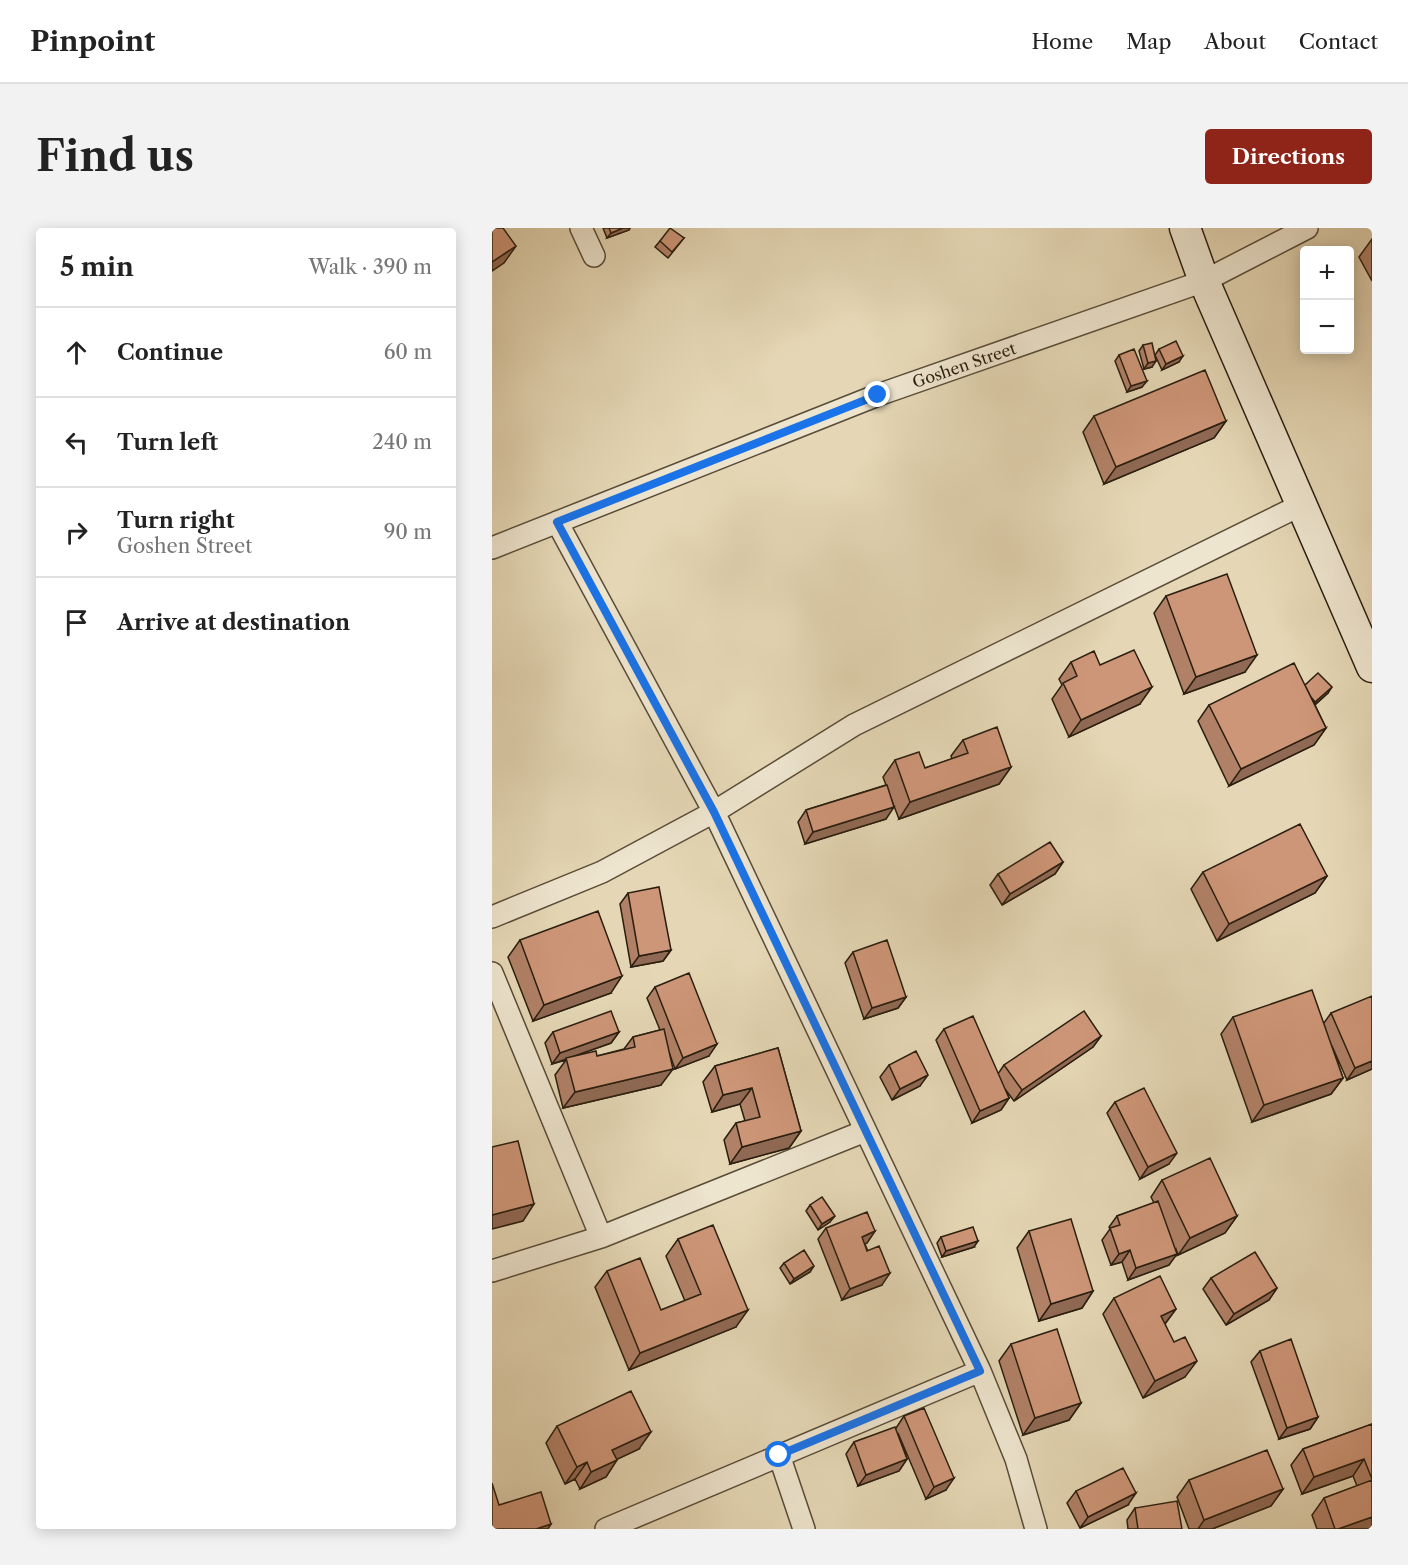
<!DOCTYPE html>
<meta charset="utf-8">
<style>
:root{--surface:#fff;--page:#f2f2f2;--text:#222;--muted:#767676;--line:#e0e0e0;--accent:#8f2418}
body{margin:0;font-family:"Libre Caslon Text",serif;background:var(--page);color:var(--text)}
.controls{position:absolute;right:18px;top:18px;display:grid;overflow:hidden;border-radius:6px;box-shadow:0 3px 15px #0003}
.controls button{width:54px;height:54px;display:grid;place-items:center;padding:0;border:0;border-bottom:2px solid var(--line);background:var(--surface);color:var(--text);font:30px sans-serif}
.stop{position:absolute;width:18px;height:18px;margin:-14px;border:4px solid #1a73e8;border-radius:50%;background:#fff}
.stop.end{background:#1a73e8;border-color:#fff;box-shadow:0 2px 6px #0008}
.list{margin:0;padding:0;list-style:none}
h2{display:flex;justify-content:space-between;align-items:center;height:78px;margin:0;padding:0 24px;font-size:26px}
h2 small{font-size:20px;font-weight:400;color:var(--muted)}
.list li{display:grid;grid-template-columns:39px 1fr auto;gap:18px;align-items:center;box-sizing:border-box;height:90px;padding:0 24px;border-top:2px solid var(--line)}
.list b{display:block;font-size:22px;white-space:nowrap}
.list p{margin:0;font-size:20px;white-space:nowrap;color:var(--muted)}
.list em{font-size:20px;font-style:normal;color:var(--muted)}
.icon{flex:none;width:33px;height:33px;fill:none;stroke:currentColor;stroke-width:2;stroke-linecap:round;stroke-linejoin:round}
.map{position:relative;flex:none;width:880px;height:1301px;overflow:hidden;border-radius:6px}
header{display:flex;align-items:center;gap:36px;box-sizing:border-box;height:84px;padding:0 30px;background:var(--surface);border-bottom:2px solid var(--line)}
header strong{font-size:28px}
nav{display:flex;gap:33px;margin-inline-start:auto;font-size:21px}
.intro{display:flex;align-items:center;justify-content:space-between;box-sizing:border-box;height:144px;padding:0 36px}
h1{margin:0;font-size:42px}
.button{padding:15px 27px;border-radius:6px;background:var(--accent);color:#fff;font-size:21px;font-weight:700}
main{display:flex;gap:36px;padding:0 36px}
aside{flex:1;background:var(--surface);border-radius:6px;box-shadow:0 3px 15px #0003}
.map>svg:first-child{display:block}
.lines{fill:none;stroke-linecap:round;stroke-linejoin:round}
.street-casing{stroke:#594c38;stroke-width:24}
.secondary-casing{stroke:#2a1e0f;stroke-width:33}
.street{stroke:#eee5cf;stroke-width:21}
.secondary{stroke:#eee5cf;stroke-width:30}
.wall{fill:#b18167;stroke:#2a1e0f;stroke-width:1.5}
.shaded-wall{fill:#906954;stroke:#2a1e0f;stroke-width:1.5}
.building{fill:#ce9678;stroke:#2a1e0f;stroke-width:1.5}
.route{stroke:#1a73e8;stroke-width:8}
.labels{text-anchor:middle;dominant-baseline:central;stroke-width:4.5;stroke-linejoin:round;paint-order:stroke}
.street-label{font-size:16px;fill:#2a1e0f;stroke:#eee5cf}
</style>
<header>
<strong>Pinpoint</strong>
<nav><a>Home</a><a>Map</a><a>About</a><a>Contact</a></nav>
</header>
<div class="intro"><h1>Find us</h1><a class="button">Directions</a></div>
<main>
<aside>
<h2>5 min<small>Walk · 390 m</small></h2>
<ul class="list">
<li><svg class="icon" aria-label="ahead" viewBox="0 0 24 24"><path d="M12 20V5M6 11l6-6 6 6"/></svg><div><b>Continue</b></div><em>60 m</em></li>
<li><svg class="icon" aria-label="left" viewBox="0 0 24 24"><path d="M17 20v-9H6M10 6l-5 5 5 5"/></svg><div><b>Turn left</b></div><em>240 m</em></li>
<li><svg class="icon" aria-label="right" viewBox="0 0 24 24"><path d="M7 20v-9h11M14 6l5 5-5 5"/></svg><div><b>Turn right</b><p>Goshen Street</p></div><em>90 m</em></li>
<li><svg class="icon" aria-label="arrive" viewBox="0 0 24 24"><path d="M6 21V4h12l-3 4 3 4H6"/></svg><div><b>Arrive at destination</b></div></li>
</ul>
</aside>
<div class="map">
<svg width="880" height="1301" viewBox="0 0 880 1301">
<rect width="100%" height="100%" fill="#e5d7b5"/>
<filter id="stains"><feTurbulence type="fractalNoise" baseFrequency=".00333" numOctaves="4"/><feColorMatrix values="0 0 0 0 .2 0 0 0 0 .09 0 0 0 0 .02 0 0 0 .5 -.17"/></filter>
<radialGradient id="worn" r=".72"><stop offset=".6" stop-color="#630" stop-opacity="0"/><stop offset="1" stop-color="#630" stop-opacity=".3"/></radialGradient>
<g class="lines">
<defs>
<path id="street" d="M 89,0 L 102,28
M 65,294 L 222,584 L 488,1143 L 114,1301
M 0,320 L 386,167 L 712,53 L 815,0
M 0,689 L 110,644 L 222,584 L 362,497 L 811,276
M 0,745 L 109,1009
M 0,1043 L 109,1009 L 373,903
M 488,1143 L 524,1231 L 544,1301
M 287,1227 L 312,1301"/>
<path id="secondary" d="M 693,0 L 712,53 L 880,439"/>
</defs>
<use href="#street" class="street-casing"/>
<use href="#secondary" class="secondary-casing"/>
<use href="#street" class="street"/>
<use href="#secondary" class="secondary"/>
</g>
<path class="wall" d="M 111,0 L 138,0 L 137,2 L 115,10 Z
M 192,10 L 176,30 L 163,19 L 168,13 Z
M 880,11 L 880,53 L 867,29 Z
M 651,117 L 660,139 L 652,141 L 647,123 Z
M 667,121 L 687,134 L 670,142 L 663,127 Z
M 627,127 L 650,159 L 635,164 L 623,133 Z
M 602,188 L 734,193 L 722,210 L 612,256 L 591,204 Z
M 674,368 L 753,444 L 692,466 L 662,385 Z
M 579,434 L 608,437 L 648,476 L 577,509 L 560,471 L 570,457 L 567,451 Z
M 813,457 L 836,465 L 823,477 L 834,500 L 822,517 L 737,558 L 706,493 L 717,477 Z
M 471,512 L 519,539 L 507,556 L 407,591 L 397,565 L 394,591 L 313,616 L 306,594 L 314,582 L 394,557 L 391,549 L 403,532 L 433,540 L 460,531 L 459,528 Z
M 571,634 L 563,646 L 510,677 L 498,657 L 506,646 Z
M 711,644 L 835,648 L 823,665 L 725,713 L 699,661 Z
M 136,665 L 179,722 L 171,733 L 139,739 L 128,676 Z
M 28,712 L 119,765 L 41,793 L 16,729 Z
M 361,724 L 414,769 L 406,780 L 372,791 L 353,735 Z
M 163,759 L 217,828 L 183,841 L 178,827 L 169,857 L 71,880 L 63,847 L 74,832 L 60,836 L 53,815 L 61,804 L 127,804 L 119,815 L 82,828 L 105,828 L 132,821 L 141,809 L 168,802 L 155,770 Z
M 839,785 L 880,841 L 855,852 L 840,818 L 851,850 L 839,866 L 760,894 L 729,806 L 741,789 L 832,795 Z
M 452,801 L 506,846 L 512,837 L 609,808 L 601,819 L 522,873 L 513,861 L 517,870 L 509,882 L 480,895 L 444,812 Z
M 286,820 L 309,903 L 297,920 L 238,936 L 232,912 L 244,895 L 253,893 L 248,876 L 220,884 L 211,854 L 223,838 Z
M 397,837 L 428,858 L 400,872 L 388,849 Z
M 623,874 L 677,936 L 648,951 L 615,885 Z
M 670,952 L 745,988 L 733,1005 L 686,1027 L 684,1021 L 677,1037 L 636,1052 L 630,1034 L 619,1037 L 610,1012 L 618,1001 L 617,999 L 625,988 L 662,975 L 659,969 Z
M 318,977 L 338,994 L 326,1002 L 314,983 Z
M 334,1000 L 383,1003 L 375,1015 L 373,1016 L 390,1057 L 350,1072 L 326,1011 Z
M 537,1003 L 601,1063 L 590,1080 L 547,1093 L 525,1020 Z
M 449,1009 L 482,1019 L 450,1029 L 445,1015 Z
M 186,1011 L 244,1099 L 137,1142 L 103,1059 L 115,1043 L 169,1082 L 193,1073 L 174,1028 Z
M 292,1035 L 318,1044 L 298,1056 L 288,1040 Z
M 719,1050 L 785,1060 L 777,1072 L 734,1097 L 711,1061 Z
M 622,1070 L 684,1081 L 673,1096 L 693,1149 L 651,1170 L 611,1086 Z
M 519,1116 L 589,1175 L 577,1192 L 531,1207 L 507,1133 Z
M 768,1123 L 826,1189 L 818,1201 L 787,1211 L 759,1134 Z
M 412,1188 L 454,1262 L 434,1271 L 406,1205 L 415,1231 L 407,1243 L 366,1258 L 354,1226 L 362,1214 L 404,1200 Z
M 880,1196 L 880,1301 L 825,1301 L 820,1287 L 832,1270 L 865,1258 L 861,1248 L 810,1266 L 799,1237 L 811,1221 Z
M 65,1198 L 147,1221 L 125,1231 L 114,1249 L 88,1261 L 83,1251 L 73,1256 L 54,1215 Z
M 697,1252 L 791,1261 L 779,1278 L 720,1301 L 697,1301 L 685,1269 Z
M 584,1263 L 636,1277 L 588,1300 L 575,1275 Z
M 643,1280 L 690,1301 L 636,1301 L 635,1292 Z"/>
<path class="shaded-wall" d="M 131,0 L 138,0 L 137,2 L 115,10 L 119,5 Z
M 24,18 L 12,35 L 0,43 L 0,34 Z
M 691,128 L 687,134 L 670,142 L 674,136 Z
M 664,133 L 660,139 L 652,141 L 656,135 Z
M 655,153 L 650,159 L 635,164 L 639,158 Z
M 734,193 L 722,210 L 612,256 L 624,239 Z
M 765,427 L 753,444 L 692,466 L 704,449 Z
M 660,459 L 648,476 L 577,509 L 589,492 Z
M 840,459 L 836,465 L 819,480 L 823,474 Z
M 834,500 L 822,517 L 737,558 L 749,541 Z
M 519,539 L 507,556 L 407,591 L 418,574 Z
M 402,579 L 394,591 L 313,616 L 321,604 Z
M 571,634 L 563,646 L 510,677 L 518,666 Z
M 835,648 L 823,665 L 725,713 L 737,696 Z
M 179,722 L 171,733 L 139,739 L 147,728 Z
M 130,748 L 119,765 L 41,793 L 52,777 Z
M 414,769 L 406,780 L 372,791 L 380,780 Z
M 127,804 L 119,815 L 60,836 L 68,825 Z
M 609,808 L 601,819 L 522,873 L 530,862 Z
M 225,816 L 217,828 L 183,841 L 191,830 Z
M 880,833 L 880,841 L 855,852 L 863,840 Z
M 181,841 L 169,857 L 71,880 L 83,864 Z
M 436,847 L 428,858 L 400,872 L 408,861 Z
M 851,850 L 839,866 L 760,894 L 772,877 Z
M 260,860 L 248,876 L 220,884 L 231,867 Z
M 517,870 L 509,882 L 480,895 L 488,883 Z
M 309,903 L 297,920 L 238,936 L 250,919 Z
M 685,925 L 677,936 L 648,951 L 656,939 Z
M 42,976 L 31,993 L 0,1001 L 0,987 Z
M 343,988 L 338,994 L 326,1002 L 330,996 Z
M 745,988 L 733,1005 L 686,1027 L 698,1010 Z
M 383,1003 L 375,1015 L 362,1020 L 370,1009 Z
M 486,1013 L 482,1019 L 450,1029 L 454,1023 Z
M 638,1022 L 630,1034 L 619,1037 L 627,1026 Z
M 685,1026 L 677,1037 L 636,1052 L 644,1040 Z
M 322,1038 L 318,1044 L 298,1056 L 302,1051 Z
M 398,1045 L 390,1057 L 350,1072 L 358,1061 Z
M 785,1060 L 777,1072 L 734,1097 L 742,1086 Z
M 601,1063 L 590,1080 L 547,1093 L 559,1076 Z
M 684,1081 L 672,1097 L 669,1088 Z
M 256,1082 L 244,1099 L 137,1142 L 148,1125 Z
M 705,1133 L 693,1149 L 651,1170 L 663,1153 Z
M 589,1175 L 577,1192 L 531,1207 L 543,1190 Z
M 826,1189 L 818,1201 L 787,1211 L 795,1200 Z
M 159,1204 L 147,1221 L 109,1239 L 120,1222 Z
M 415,1231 L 407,1243 L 366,1258 L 374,1247 Z
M 872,1231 L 861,1248 L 810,1266 L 822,1249 Z
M 125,1232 L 114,1249 L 88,1261 L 99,1244 Z
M 95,1234 L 83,1251 L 73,1256 L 85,1239 Z
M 462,1250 L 454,1262 L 434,1271 L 442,1259 Z
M 791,1261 L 779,1278 L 720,1301 L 706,1301 L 712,1292 Z
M 644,1265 L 636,1277 L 588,1300 L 596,1289 Z
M 880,1289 L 880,1301 L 846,1301 Z
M 59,1296 L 56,1301 L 44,1301 Z"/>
<path class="building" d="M 0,0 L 11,0 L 24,18 L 0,34 Z
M 117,0 L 131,0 L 119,5 Z
M 178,0 L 192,10 L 180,24 L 168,13 Z
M 684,113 L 691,128 L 674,136 L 667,121 Z
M 660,115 L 664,133 L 656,135 L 651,117 Z
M 642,121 L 655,153 L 639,158 L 627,127 Z
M 713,142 L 734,193 L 624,239 L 602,188 Z
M 735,346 L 765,427 L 704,449 L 674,368 Z
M 642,422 L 660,459 L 589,492 L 571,455 L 585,448 L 579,434 L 602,423 L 608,437 Z
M 802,435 L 834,500 L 749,541 L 717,477 Z
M 826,445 L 840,459 L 823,474 L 819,469 L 813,457 Z
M 505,499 L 519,539 L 418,574 L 403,532 L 427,524 L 433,540 L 476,525 L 471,512 Z
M 395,557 L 402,579 L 321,604 L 314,582 Z
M 808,596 L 835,648 L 737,696 L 711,644 Z
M 558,614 L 571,634 L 518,666 L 506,646 Z
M 167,659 L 179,722 L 147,728 L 136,665 Z
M 106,683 L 130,748 L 52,777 L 28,712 Z
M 395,712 L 414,769 L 380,780 L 361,724 Z
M 197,745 L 225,816 L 191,830 L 163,759 Z
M 820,762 L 851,850 L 772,877 L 741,789 Z
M 880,768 L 880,833 L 863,840 L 839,785 Z
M 119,783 L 127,804 L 68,825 L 61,804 Z
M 592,783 L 609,808 L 530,862 L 512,837 Z
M 481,788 L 517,870 L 488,883 L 452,801 Z
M 172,801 L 181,841 L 83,864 L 74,830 L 104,823 L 105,828 L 143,819 L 141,809 Z
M 286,820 L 309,903 L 250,919 L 244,895 L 268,889 L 260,860 L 231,867 L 223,838 Z
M 424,823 L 436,847 L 408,861 L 397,837 Z
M 652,860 L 685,925 L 656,939 L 623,874 Z
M 26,913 L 42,976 L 0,987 L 0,919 Z
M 718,930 L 745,988 L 698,1010 L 670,952 Z
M 330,969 L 343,988 L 330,996 L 318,977 Z
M 666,973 L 685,1026 L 644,1040 L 638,1022 L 627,1026 L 618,1000 L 628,997 L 625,988 Z
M 375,984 L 383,1003 L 370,1009 L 375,1023 L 387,1018 L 398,1045 L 358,1061 L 334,1000 Z
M 579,991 L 601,1063 L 559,1076 L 537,1003 Z
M 221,997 L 256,1082 L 148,1125 L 115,1043 L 148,1030 L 169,1082 L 209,1066 L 186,1011 Z
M 481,999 L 486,1013 L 454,1023 L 449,1009 Z
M 312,1022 L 322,1038 L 302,1051 L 292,1035 Z
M 763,1024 L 785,1060 L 742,1086 L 719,1050 Z
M 668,1048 L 684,1081 L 669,1088 L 682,1114 L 693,1109 L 705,1133 L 663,1153 L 622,1070 Z
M 565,1101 L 589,1175 L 543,1190 L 519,1116 Z
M 799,1111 L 826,1189 L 795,1200 L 768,1123 Z
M 139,1163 L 159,1204 L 120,1222 L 125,1232 L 99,1244 L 95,1234 L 85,1239 L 65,1198 Z
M 432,1180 L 462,1250 L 442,1259 L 412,1188 Z
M 880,1196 L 880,1251 L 872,1231 L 822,1249 L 811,1221 Z
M 403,1199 L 415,1231 L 374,1247 L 362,1214 Z
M 775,1222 L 791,1261 L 712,1292 L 697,1252 Z
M 631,1240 L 644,1265 L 596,1289 L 584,1263 Z
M 880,1252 L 880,1289 L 846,1301 L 843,1301 L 832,1270 Z
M 0,1255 L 7,1277 L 49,1264 L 59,1296 L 44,1301 L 0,1301 Z
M 685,1273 L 690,1301 L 646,1301 L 643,1280 Z"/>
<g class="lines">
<path class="route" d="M 287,1227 L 488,1143 L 222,584 L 65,294 L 386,167"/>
</g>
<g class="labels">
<g class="street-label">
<text transform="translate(472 137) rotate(-19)">Goshen Street</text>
</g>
</g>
<rect width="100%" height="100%" filter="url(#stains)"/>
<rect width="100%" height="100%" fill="url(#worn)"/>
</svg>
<div class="controls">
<button>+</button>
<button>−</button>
</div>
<div class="stop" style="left:287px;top:1227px"></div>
<div class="stop end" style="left:386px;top:167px"></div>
</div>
</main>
